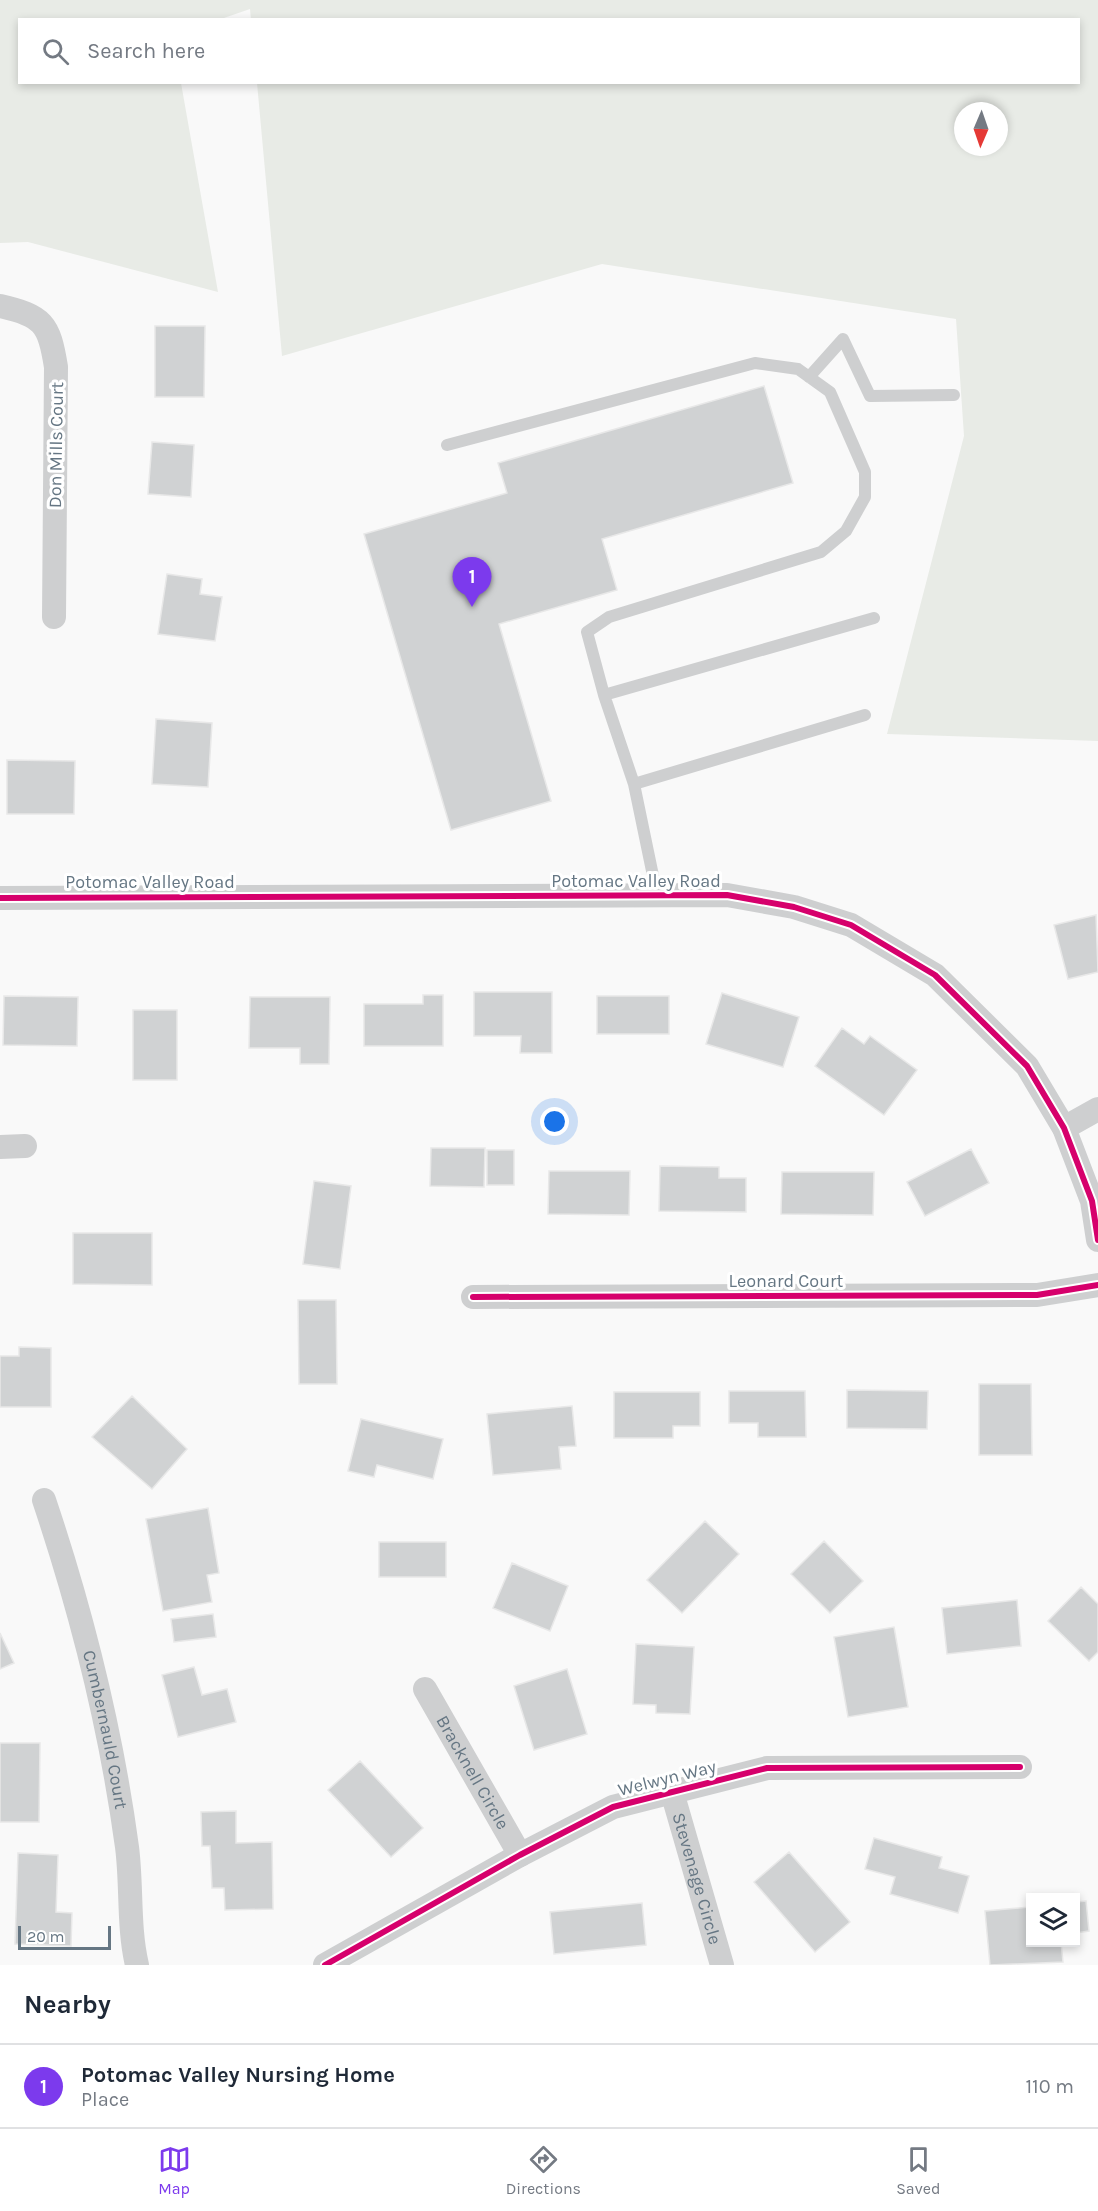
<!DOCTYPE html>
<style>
:root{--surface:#fff;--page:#f6f6f7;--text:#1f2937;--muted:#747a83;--line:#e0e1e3;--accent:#7c3aed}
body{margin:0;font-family:Karla,sans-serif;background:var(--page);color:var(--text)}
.controls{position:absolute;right:18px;bottom:18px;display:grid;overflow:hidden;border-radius:0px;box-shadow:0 3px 9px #0003}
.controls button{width:54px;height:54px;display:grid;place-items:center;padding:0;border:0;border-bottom:2px solid var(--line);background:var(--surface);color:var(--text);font:30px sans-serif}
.compass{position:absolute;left:954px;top:102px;width:54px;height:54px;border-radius:50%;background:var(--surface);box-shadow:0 3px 9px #0003;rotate:182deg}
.scale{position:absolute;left:18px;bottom:15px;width:93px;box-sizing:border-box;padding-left:6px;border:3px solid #657683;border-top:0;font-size:16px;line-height:21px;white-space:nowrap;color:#657683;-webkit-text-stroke:4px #fff;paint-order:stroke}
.you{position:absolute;left:555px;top:1122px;width:21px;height:21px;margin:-15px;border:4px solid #fff;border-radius:50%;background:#1a73e8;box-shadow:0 0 0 9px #1a73e833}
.badge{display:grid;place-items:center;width:39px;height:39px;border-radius:50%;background:var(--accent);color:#fff;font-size:20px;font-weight:700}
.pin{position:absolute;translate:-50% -50px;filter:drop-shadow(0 2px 3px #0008)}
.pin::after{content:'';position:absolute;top:32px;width:21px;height:18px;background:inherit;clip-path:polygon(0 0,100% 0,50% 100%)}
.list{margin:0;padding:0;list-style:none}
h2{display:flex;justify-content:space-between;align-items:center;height:78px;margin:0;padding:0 24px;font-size:26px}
h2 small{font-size:20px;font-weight:400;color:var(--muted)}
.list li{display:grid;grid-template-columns:39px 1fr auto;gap:18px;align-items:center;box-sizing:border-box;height:84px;padding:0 24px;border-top:2px solid var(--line)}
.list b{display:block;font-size:22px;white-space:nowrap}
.list p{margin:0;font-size:20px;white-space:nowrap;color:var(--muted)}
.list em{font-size:20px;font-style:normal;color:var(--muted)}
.icon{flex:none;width:33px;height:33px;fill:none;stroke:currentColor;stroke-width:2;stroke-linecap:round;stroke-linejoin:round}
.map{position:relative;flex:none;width:1098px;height:1965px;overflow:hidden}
.search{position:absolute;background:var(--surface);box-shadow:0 3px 9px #0003;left:18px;right:18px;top:18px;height:66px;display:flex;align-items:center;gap:15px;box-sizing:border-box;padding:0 21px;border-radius:0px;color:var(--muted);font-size:22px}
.sheet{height:162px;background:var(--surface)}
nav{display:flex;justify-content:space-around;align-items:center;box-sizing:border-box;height:84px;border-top:2px solid var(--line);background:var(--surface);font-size:16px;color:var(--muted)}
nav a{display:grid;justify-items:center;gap:3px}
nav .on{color:var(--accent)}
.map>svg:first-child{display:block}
.green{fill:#e8ebe6;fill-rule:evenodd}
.building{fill:#d0d2d3;stroke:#e8e8e8;stroke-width:1.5}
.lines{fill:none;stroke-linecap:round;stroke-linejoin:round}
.lane{stroke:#cecfd0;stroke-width:12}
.street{stroke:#cecfd0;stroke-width:24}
.cycleway-casing{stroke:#fff;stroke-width:10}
.cycleway{stroke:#d6006c;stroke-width:6}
.labels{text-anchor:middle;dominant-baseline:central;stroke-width:6;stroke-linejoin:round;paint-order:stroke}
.street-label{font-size:18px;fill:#657683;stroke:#fff}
</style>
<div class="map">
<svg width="1098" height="1965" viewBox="0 0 1098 1965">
<rect width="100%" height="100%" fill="#f9f9f9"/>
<path class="green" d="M 0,0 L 1098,0 L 1098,741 L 887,734 L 964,436 L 956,319 L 602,264 L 282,356 L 257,83 L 1078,82 L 1078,20 L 251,20 L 250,9 L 221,19 L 20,20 L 20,82 L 181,83 L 218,292 L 28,242 L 0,243 ZM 963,111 L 999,111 L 999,147 L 963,147 Z"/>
<path class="building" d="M 155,326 L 205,326 L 204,397 L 155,397 Z
M 764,386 L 793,483 L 602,539 L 617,590 L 499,624 L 551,801 L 451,830 L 364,534 L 507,493 L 498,463 Z
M 152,442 L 194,445 L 191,497 L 148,494 Z
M 167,574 L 202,579 L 200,594 L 222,597 L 215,641 L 158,634 Z
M 156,719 L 212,723 L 208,787 L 152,784 Z
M 7,760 L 75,761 L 74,814 L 7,814 Z
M 1096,915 L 1098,972 L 1068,979 L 1054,925 Z
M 474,992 L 552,992 L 552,1053 L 520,1053 L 521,1036 L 474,1036 Z
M 722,993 L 799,1017 L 783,1067 L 706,1044 Z
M 423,995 L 443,995 L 443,1046 L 364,1046 L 364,1004 L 423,1004 Z
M 4,996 L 78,997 L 77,1046 L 3,1045 Z
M 597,996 L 669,996 L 669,1034 L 597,1034 Z
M 250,997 L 330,997 L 329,1064 L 300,1064 L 300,1048 L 249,1048 Z
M 133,1010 L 177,1010 L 177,1080 L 133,1080 Z
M 842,1028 L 864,1044 L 870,1036 L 917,1070 L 884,1115 L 815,1066 Z
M 431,1148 L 485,1148 L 484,1187 L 430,1186 Z
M 971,1149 L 989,1183 L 925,1216 L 907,1182 Z
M 487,1150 L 514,1150 L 514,1185 L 487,1185 Z
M 660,1166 L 719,1167 L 719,1178 L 746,1178 L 746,1212 L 659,1211 Z
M 549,1171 L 630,1171 L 629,1215 L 548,1214 Z
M 782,1172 L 874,1172 L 873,1215 L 781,1214 Z
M 314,1181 L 351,1186 L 340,1269 L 303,1264 Z
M 73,1233 L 152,1233 L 152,1285 L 73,1284 Z
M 298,1300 L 336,1300 L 337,1384 L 299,1384 Z
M 19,1347 L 51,1348 L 51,1407 L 0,1407 L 0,1356 L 19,1356 Z
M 979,1384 L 1031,1384 L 1032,1455 L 979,1455 Z
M 847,1390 L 928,1391 L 927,1429 L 847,1428 Z
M 729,1391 L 805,1391 L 806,1437 L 758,1437 L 758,1423 L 729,1423 Z
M 614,1392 L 700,1392 L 700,1426 L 673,1426 L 673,1438 L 614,1438 Z
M 132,1396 L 187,1449 L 152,1489 L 92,1437 Z
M 572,1406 L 576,1446 L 559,1447 L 561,1469 L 493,1475 L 487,1414 Z
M 361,1419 L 443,1439 L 433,1479 L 377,1465 L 374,1477 L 348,1471 Z
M 208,1508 L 219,1573 L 207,1575 L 212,1602 L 163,1611 L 146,1519 Z
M 705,1521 L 739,1554 L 682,1613 L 647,1580 Z
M 824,1541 L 863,1581 L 830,1613 L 791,1574 Z
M 379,1542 L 446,1542 L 446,1577 L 379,1577 Z
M 512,1563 L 568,1586 L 550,1631 L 493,1608 Z
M 1081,1587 L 1098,1604 L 1098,1652 L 1089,1661 L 1048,1621 Z
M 1017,1600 L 1021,1646 L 947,1654 L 942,1608 Z
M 213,1614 L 216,1637 L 174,1642 L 171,1619 Z
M 894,1627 L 908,1707 L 848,1717 L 834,1637 Z
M 0,1633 L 14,1663 L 0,1669 Z
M 636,1644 L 694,1647 L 690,1714 L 656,1713 L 656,1705 L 633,1704 Z
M 194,1667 L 202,1695 L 227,1689 L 236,1722 L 178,1737 L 162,1675 Z
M 567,1669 L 587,1734 L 534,1750 L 514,1686 Z
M 0,1743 L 40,1743 L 39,1822 L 0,1822 Z
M 360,1761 L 423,1828 L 391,1857 L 328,1790 Z
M 236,1811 L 236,1843 L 272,1842 L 273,1909 L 225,1910 L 224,1888 L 212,1888 L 210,1846 L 202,1846 L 201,1812 Z
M 874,1838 L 942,1857 L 939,1868 L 969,1876 L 958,1913 L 890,1894 L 895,1877 L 865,1869 Z
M 789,1852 L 850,1922 L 815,1952 L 754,1882 Z
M 18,1853 L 58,1855 L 56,1912 L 72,1913 L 71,1946 L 15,1944 Z
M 1086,1901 L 1089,1931 L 1076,1933 L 1076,1902 Z
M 642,1903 L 646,1945 L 554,1954 L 550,1912 Z
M 1030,1907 L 1030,1942 L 1061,1942 L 1063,1962 L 990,1965 L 985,1911 Z"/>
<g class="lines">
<path class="lane" d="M 809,377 L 843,339 L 870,396 L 954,395
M 447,445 L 755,363 L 798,369 L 830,392 L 865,472 L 865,497 L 846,531 L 821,552 L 609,617 L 587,632 L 604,695 L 634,784 L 657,895
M 604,695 L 874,618
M 634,784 L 865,715"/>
<g class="street">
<path d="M 0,306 C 43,316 49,323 56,367 L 54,617"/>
<path d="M 0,898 L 727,895 L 794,907 L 851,925 L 935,975 L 1027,1066 L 1064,1128 L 1092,1201 L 1098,1240"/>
<path d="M 1064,1128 L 1098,1109"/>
<path d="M 0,1147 L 25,1146"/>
<path d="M 473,1297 L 1037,1295 L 1098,1285"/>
<path id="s1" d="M 44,1500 C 82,1613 111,1729 127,1847 C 132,1885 128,1927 137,1965"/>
<path id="s2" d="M 425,1689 L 520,1855"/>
<path id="s3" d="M 672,1792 L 722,1965"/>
<path d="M 325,1965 L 520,1855 L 613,1807 L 767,1768 L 1020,1767"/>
</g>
<defs>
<path id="cycleway" d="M 0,898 L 727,895 L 794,907 L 851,925 L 935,975 L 1027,1066 L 1064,1128 L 1092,1201 L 1098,1240
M 473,1297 L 1037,1295 L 1098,1285
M 325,1965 L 520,1855 L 613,1807 L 767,1768 L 1020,1767"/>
</defs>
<use href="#cycleway" class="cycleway-casing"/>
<use href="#cycleway" class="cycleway"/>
</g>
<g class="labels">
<g class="street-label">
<text transform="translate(56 445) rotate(-89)">Don Mills Court</text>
<text x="636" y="881">Potomac Valley Road</text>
<text x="150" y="882">Potomac Valley Road</text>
<text x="786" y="1281">Leonard Court</text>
<text stroke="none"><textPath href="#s1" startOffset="238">Cumbernauld Court</textPath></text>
<text stroke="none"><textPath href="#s2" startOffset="96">Bracknell Circle</textPath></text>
<text transform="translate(667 1778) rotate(-14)">Welwyn Way</text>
<text stroke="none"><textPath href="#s3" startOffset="90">Stevenage Circle</textPath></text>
</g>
</g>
</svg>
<div class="controls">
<button><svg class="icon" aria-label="layers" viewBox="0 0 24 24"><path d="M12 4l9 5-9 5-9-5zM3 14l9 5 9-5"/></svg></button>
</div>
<svg class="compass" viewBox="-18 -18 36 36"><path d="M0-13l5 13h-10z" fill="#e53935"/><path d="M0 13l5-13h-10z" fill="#747a83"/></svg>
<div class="scale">20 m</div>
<div class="you"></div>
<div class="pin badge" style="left:472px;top:607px">1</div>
<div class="search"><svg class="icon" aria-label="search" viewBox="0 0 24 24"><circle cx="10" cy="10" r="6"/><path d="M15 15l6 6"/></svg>Search here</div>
</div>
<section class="sheet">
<h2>Nearby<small></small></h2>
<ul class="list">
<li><span class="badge">1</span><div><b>Potomac Valley Nursing Home</b><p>Place</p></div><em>110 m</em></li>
</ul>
</section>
<nav>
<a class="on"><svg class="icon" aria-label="map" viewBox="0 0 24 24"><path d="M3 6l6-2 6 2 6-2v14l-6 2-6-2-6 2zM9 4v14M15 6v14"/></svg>Map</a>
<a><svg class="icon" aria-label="directions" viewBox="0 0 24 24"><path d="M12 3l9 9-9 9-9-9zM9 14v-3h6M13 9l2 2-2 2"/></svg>Directions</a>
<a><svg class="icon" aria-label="saved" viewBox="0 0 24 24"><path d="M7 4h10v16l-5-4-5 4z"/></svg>Saved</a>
</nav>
